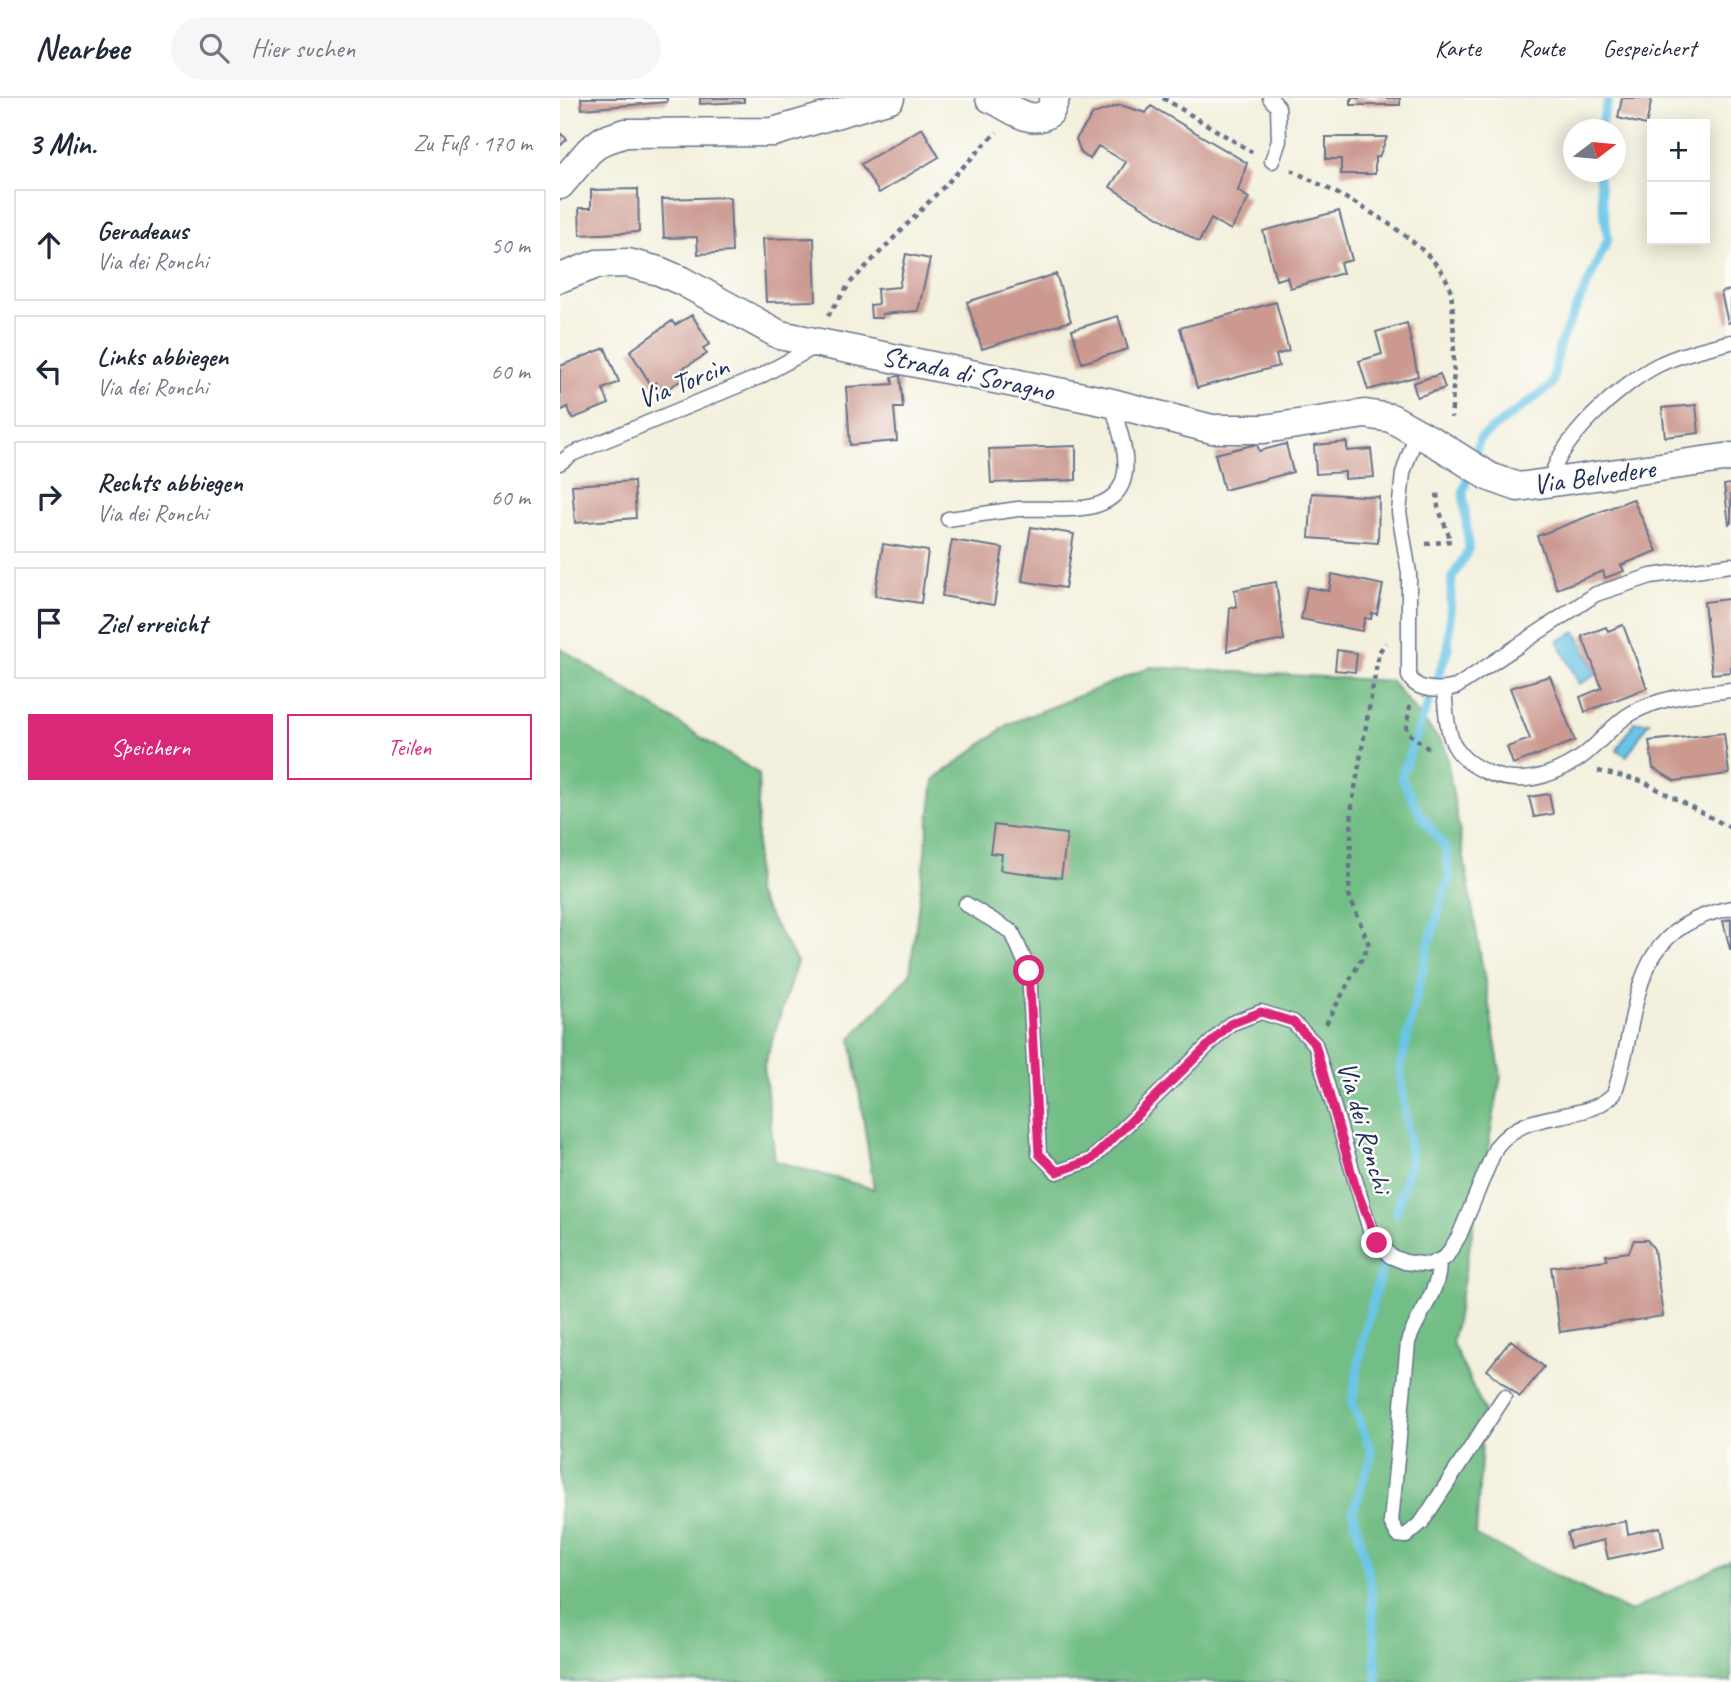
<!DOCTYPE html>
<html lang="de">
<meta charset="utf-8">
<style>
:root{--surface:#fff;--page:#f6f6f7;--text:#1f2937;--muted:#747a83;--line:#e0e1e3;--accent:#db2777}
body{margin:0;font-family:Caveat,sans-serif;background:var(--page);color:var(--text)}
.controls{position:absolute;right:21px;top:21px;display:grid;overflow:hidden;border-radius:0px;box-shadow:0 4px 18px #0003}
.controls button{width:63px;height:63px;display:grid;place-items:center;padding:0;border:0;border-bottom:2px solid var(--line);background:var(--surface);color:var(--text);font:35px sans-serif}
.compass{position:absolute;left:1003px;top:21px;width:63px;height:63px;border-radius:50%;background:var(--surface);box-shadow:0 4px 18px #0003;rotate:74deg}
.stop{position:absolute;width:21px;height:21px;margin:-16px;border:5px solid #db2777;border-radius:50%;background:#fff}
.stop.end{background:#db2777;border-color:#fff;box-shadow:0 2px 7px #0008}
.list{margin:0;padding:0;list-style:none}
h2{display:flex;justify-content:space-between;align-items:center;height:91px;margin:0;padding:0 28px;font-size:30px}
h2 small{font-size:23px;font-weight:400;color:var(--muted)}
.list li{display:grid;grid-template-columns:46px 1fr auto;gap:21px;align-items:center;box-sizing:border-box;height:112px;margin:0 14px 14px;padding:0 14px;border:2px solid var(--line);border-radius:0px}
.list b{display:block;font-size:26px;white-space:nowrap}
.list p{margin:0;font-size:23px;white-space:nowrap;color:var(--muted)}
.list em{font-size:23px;font-style:normal;color:var(--muted)}
.actions{display:flex;gap:14px;padding:21px 28px}
.actions a{flex:1;padding:16px 0;border:2px solid var(--accent);border-radius:0px;text-align:center;font-size:24px;color:var(--accent)}
.actions .main{background:var(--accent);color:#fff}
.icon{flex:none;width:38px;height:38px;fill:none;stroke:currentColor;stroke-width:2;stroke-linecap:round;stroke-linejoin:round}
.map{position:relative;flex:none;width:1171px;height:1584px;overflow:hidden}
header{display:flex;align-items:center;gap:42px;box-sizing:border-box;height:98px;padding:0 35px;background:var(--surface);border-bottom:2px solid var(--line)}
header strong{font-size:33px}
nav{display:flex;gap:38px;margin-inline-start:auto;font-size:24px}
.search{width:490px;height:63px;background:var(--page);display:flex;align-items:center;gap:18px;box-sizing:border-box;padding:0 24px;border-radius:38px;color:var(--muted);font-size:26px}
main{display:flex}
aside{flex:1;background:var(--surface)}
.map>svg:first-child{display:block}
.forest{fill:#73be86;stroke:#477672;stroke-width:2}
.water{fill:#69c5e7;stroke:#427aa2;stroke-width:2}
.lines{fill:none;stroke-linecap:round;stroke-linejoin:round}
.stream{stroke:#69c5e7;stroke-width:9}
.building{fill:#cb9990}
.lane-casing{stroke:#67738a;stroke-width:17}
.street-casing{stroke:#67738a;stroke-width:31}
.path{stroke:#67738a;stroke-width:4.5;stroke-dasharray:5 5;stroke-linecap:butt}
.lane{stroke:#fff;stroke-width:14}
.street{stroke:#fff;stroke-width:28}
.street-bridge-casing{stroke:#67738a;stroke-width:31;stroke-linecap:butt}
.street-bridge{stroke:#fff;stroke-width:28}
.route{stroke:#db2777;stroke-width:9}
.labels{text-anchor:middle;dominant-baseline:central;stroke-width:5;stroke-linejoin:round;paint-order:stroke}
.street-label{font-size:28px;fill:#1b2f5e;stroke:#fdfcf7}
</style>
<header>
<strong>Nearbee</strong>
<div class="search"><svg class="icon" aria-label="search" viewBox="0 0 24 24"><circle cx="10" cy="10" r="6"/><path d="M15 15l6 6"/></svg>Hier suchen</div>
<nav><a>Karte</a><a>Route</a><a>Gespeichert</a></nav>
</header>
<main>
<aside>
<h2>3 Min.<small>Zu Fuß · 170 m</small></h2>
<ul class="list">
<li><svg class="icon" aria-label="ahead" viewBox="0 0 24 24"><path d="M12 20V5M6 11l6-6 6 6"/></svg><div><b>Geradeaus</b><p>Via dei Ronchi</p></div><em>50 m</em></li>
<li><svg class="icon" aria-label="left" viewBox="0 0 24 24"><path d="M17 20v-9H6M10 6l-5 5 5 5"/></svg><div><b>Links abbiegen</b><p>Via dei Ronchi</p></div><em>60 m</em></li>
<li><svg class="icon" aria-label="right" viewBox="0 0 24 24"><path d="M7 20v-9h11M14 6l5 5-5 5"/></svg><div><b>Rechts abbiegen</b><p>Via dei Ronchi</p></div><em>60 m</em></li>
<li><svg class="icon" aria-label="arrive" viewBox="0 0 24 24"><path d="M6 21V4h12l-3 4 3 4H6"/></svg><div><b>Ziel erreicht</b></div></li>
</ul>
<div class="actions"><a class="main">Speichern</a><a>Teilen</a></div>
</aside>
<div class="map">
<svg width="1171" height="1584" viewBox="0 0 1171 1584">
<rect width="100%" height="100%" fill="#fdfcf7"/>
<filter id="ink" filterUnits="userSpaceOnUse"><feTurbulence type="fractalNoise" baseFrequency=".0143" numOctaves="2"/><feDisplacementMap in="SourceGraphic" scale="14" xChannelSelector="R" yChannelSelector="G"/><feConvolveMatrix kernelMatrix="1 2 1 2 8 2 1 2 1" color-interpolation-filters="sRGB"/></filter>
<filter id="wash" filterUnits="userSpaceOnUse"><feTurbulence type="fractalNoise" baseFrequency=".00686" numOctaves="4" result="noise"/><feDisplacementMap in="SourceGraphic" scale="28" xChannelSelector="R" yChannelSelector="G"/><feGaussianBlur stdDeviation="1.57" result="paint"/><feColorMatrix in="noise" values="0 0 0 0 0 0 0 0 0 0 0 0 0 0 0 0 0 1.4 0 .05"/><feComposite in="paint" operator="in"/></filter>
<g filter="url(#wash)">
<rect width="100%" height="100%" fill="#f3f0dd"/>
<path class="forest" d="M 0,550 L 199,676 L 195,794 L 237,864 L 204,968 L 215,1063 L 314,1091 L 291,940 L 350,876 L 374,682 L 449,626 L 591,569 L 831,583 L 885,649 L 941,978 L 892,1245 L 924,1312 L 916,1438 L 1070,1514 L 1171,1462 L 1171,1584 L 0,1584 Z"/>
<path class="water" d="M 1016,534 L 1037,576 L 1019,586 L 998,543 Z
M 1074,624 L 1089,624 L 1067,658 L 1057,652 Z"/>
<g class="lines">
<path class="stream" d="M 1039,32 L 1049,0
M 836,1116 L 851,1060 L 840,971 L 868,849 L 889,780 L 886,751 L 860,715 L 841,679 L 888,551 L 892,480 L 909,451 L 903,394 L 920,340 L 992,287 L 999,248 L 1048,141 L 1038,74
M 817,1584 L 811,1486 L 793,1413 L 812,1356 L 792,1305 L 803,1240 L 823,1166"/>
</g>
<g id="blocks">
<path class="building" d="M 21,0 L 107,0 L 107,4 L 22,11 Z
M 140,0 L 184,0 L 184,4 L 140,6 Z
M 791,0 L 840,0 L 840,7 L 791,7 Z
M 1062,0 L 1092,0 L 1086,27 L 1058,20 Z
M 560,7 L 586,15 L 591,8 L 687,65 L 678,93 L 689,100 L 671,132 L 651,121 L 639,144 L 550,89 L 566,64 L 538,48 L 530,61 L 521,55 L 516,41 L 533,16 Z
M 362,30 L 379,59 L 319,95 L 301,66 Z
M 0,35 L 7,41 L 0,48 Z
M 766,39 L 827,39 L 819,59 L 815,59 L 815,76 L 781,76 L 781,61 L 766,61 Z
M 78,91 L 79,134 L 20,137 L 19,110 L 31,110 L 31,92 Z
M 170,99 L 172,154 L 138,156 L 137,139 L 104,140 L 102,101 Z
M 779,113 L 792,162 L 780,165 L 783,175 L 730,190 L 727,179 L 716,182 L 703,133 Z
M 254,140 L 256,203 L 206,204 L 203,141 Z
M 346,156 L 370,161 L 358,213 L 322,216 L 322,220 L 311,220 L 310,207 L 318,206 L 317,191 L 339,189 Z
M 496,176 L 511,223 L 422,251 L 407,204 Z
M 1171,192 L 1171,224 L 1168,225 L 1161,194 Z
M 716,204 L 729,253 L 716,257 L 719,268 L 637,290 L 620,230 Z
M 132,217 L 150,246 L 143,250 L 147,256 L 122,271 L 127,279 L 102,294 L 96,284 L 91,287 L 70,253 L 112,223 L 115,227 Z
M 558,218 L 568,251 L 522,265 L 512,232 Z
M 847,225 L 858,278 L 808,292 L 799,263 L 822,256 L 816,234 Z
M 45,250 L 59,284 L 43,291 L 49,306 L 12,321 L 8,309 L 0,313 L 0,268 Z
M 880,276 L 885,290 L 857,299 L 853,285 Z
M 340,278 L 343,310 L 334,310 L 337,343 L 290,347 L 286,289 L 333,286 L 332,279 Z
M 1136,307 L 1139,335 L 1105,339 L 1102,310 Z
M 787,344 L 787,353 L 811,351 L 814,379 L 785,381 L 785,374 L 756,376 L 754,347 Z
M 697,346 L 699,353 L 726,346 L 733,374 L 664,392 L 655,356 Z
M 516,348 L 516,382 L 431,385 L 429,351 Z
M 74,383 L 76,420 L 15,425 L 12,387 Z
M 1171,386 L 1171,425 L 1169,426 L 1164,387 Z
M 752,395 L 819,399 L 818,445 L 749,440 Z
M 1073,401 L 1097,453 L 1061,467 L 1064,473 L 1045,480 L 1043,473 L 997,491 L 977,438 Z
M 471,429 L 514,436 L 505,490 L 462,483 Z
M 392,442 L 443,450 L 434,507 L 382,498 Z
M 323,446 L 368,453 L 361,505 L 315,498 Z
M 772,476 L 823,487 L 817,516 L 812,515 L 811,521 L 805,520 L 802,533 L 741,521 L 747,489 L 769,493 Z
M 716,484 L 724,542 L 667,553 L 670,509 L 677,509 L 674,492 Z
M 1168,501 L 1171,504 L 1171,574 L 1152,576 L 1144,504 Z
M 1063,527 L 1087,590 L 1025,614 L 1020,599 L 1042,590 L 1022,538 L 1046,529 L 1048,533 Z
M 777,552 L 797,555 L 795,574 L 775,572 Z
M 990,578 L 1015,643 L 953,666 L 947,649 L 970,641 L 950,590 Z
M 1164,635 L 1169,676 L 1115,683 L 1093,670 L 1089,643 Z
M 989,696 L 993,716 L 974,719 L 969,699 Z
M 434,727 L 507,736 L 501,780 L 440,772 L 442,756 L 430,755 Z
M 1171,821 L 1171,851 L 1170,851 L 1163,823 Z
M 1074,1142 L 1087,1142 L 1094,1151 L 1103,1218 L 1000,1234 L 991,1169 L 1047,1162 L 1046,1157 L 1069,1154 Z
M 951,1242 L 984,1269 L 960,1299 L 927,1272 Z
M 1066,1423 L 1068,1436 L 1100,1429 L 1104,1449 L 1048,1461 L 1044,1442 L 1010,1450 L 1007,1435 Z"/>
</g>
</g>
<g filter="url(#ink)">
<use href="#blocks" fill-opacity="0" stroke="#67738a" stroke-width="2"/>
<g class="lines">
<defs>
<path id="lane" d="M 710,0 L 718,9 L 719,43 L 712,63
M 857,334 L 843,375 L 839,414 L 849,475 L 849,578 C 856,594 881,593 896,589 L 1036,496 L 1091,478 L 1171,467
M 0,365 L 12,356 L 199,279 L 258,247
M 990,385 C 996,344 1062,285 1098,267 C 1121,256 1146,250 1171,244
M 388,421 C 411,418 434,414 458,411 C 490,408 559,424 565,374 C 568,353 557,326 552,305
M 884,592 C 886,610 886,629 893,645 C 900,659 910,666 924,673 C 958,689 989,680 1020,660 C 1039,647 1052,626 1072,615 C 1103,598 1137,596 1171,592
M 406,806 L 452,834 L 469,873 L 479,1056 L 497,1074 L 531,1062 L 670,926 L 701,914 L 733,924 L 755,946 L 810,1132 L 830,1158 L 845,1164 L 869,1167 L 886,1159 L 899,1138 L 936,1049 C 969,1007 1021,1028 1054,996 C 1082,917 1063,831 1171,810
M 878,1165 C 883,1186 855,1222 848,1244 L 831,1424 L 838,1437 L 846,1438 L 862,1424 L 944,1299"/>
<path id="street" d="M 430,0 C 449,7 470,30 490,14 L 495,0
M 0,87 L 29,53 L 42,43 L 65,35 L 213,34 L 330,0
M 0,180 L 37,166 L 68,165 L 99,173 L 122,183 L 220,237 L 552,305 L 652,331 L 704,331 L 805,316 L 831,320 L 881,348
M 930,379 L 958,389 L 1171,359"/>
</defs>
<use href="#lane" class="lane-casing"/>
<use href="#street" class="street-casing"/>
<path class="path" d="M 603,0 L 692,54
M 524,1 L 543,0
M 731,72 C 777,95 868,138 889,187 C 896,204 894,298 891,320
M 268,218 L 290,185 L 437,34
M 866,446 L 891,443 L 878,409 L 877,391
M 850,607 L 846,633 L 870,652
M 1038,673 L 1082,683 L 1171,730
M 766,926 L 809,847 L 789,797 L 792,707 L 819,554 L 826,545"/>
<use href="#lane" class="lane"/>
<use href="#street" class="street"/>
<defs>
<path id="street-bridge" d="M 881,348 L 930,379"/>
</defs>
<use href="#street-bridge" class="street-bridge-casing"/>
<use href="#street-bridge" class="street-bridge"/>
</g>
</g>
<g class="lines" filter="url(#ink)">
<path class="route" d="M 469,873 L 479,1056 L 497,1074 L 531,1062 L 670,926 L 701,914 L 733,924 L 755,946 L 795,1087 L 817,1145"/>
</g>
<g class="labels">
<g class="street-label">
<text transform="translate(408 275) rotate(12)">Strada di Soragno</text>
<text transform="translate(123 284) rotate(-22)">Via Torcìn</text>
<text transform="translate(1034 378) rotate(-8)">Via Belvedere</text>
<text transform="translate(805 1029) rotate(74)">Via dei Ronchi</text>
</g>
</g>
</svg>
<div class="controls">
<button>+</button>
<button>−</button>
</div>
<svg class="compass" viewBox="-18 -18 36 36"><path d="M0-13l5 13h-10z" fill="#e53935"/><path d="M0 13l5-13h-10z" fill="#747a83"/></svg>
<div class="stop" style="left:469px;top:873px"></div>
<div class="stop end" style="left:817px;top:1145px"></div>
</div>
</main>
